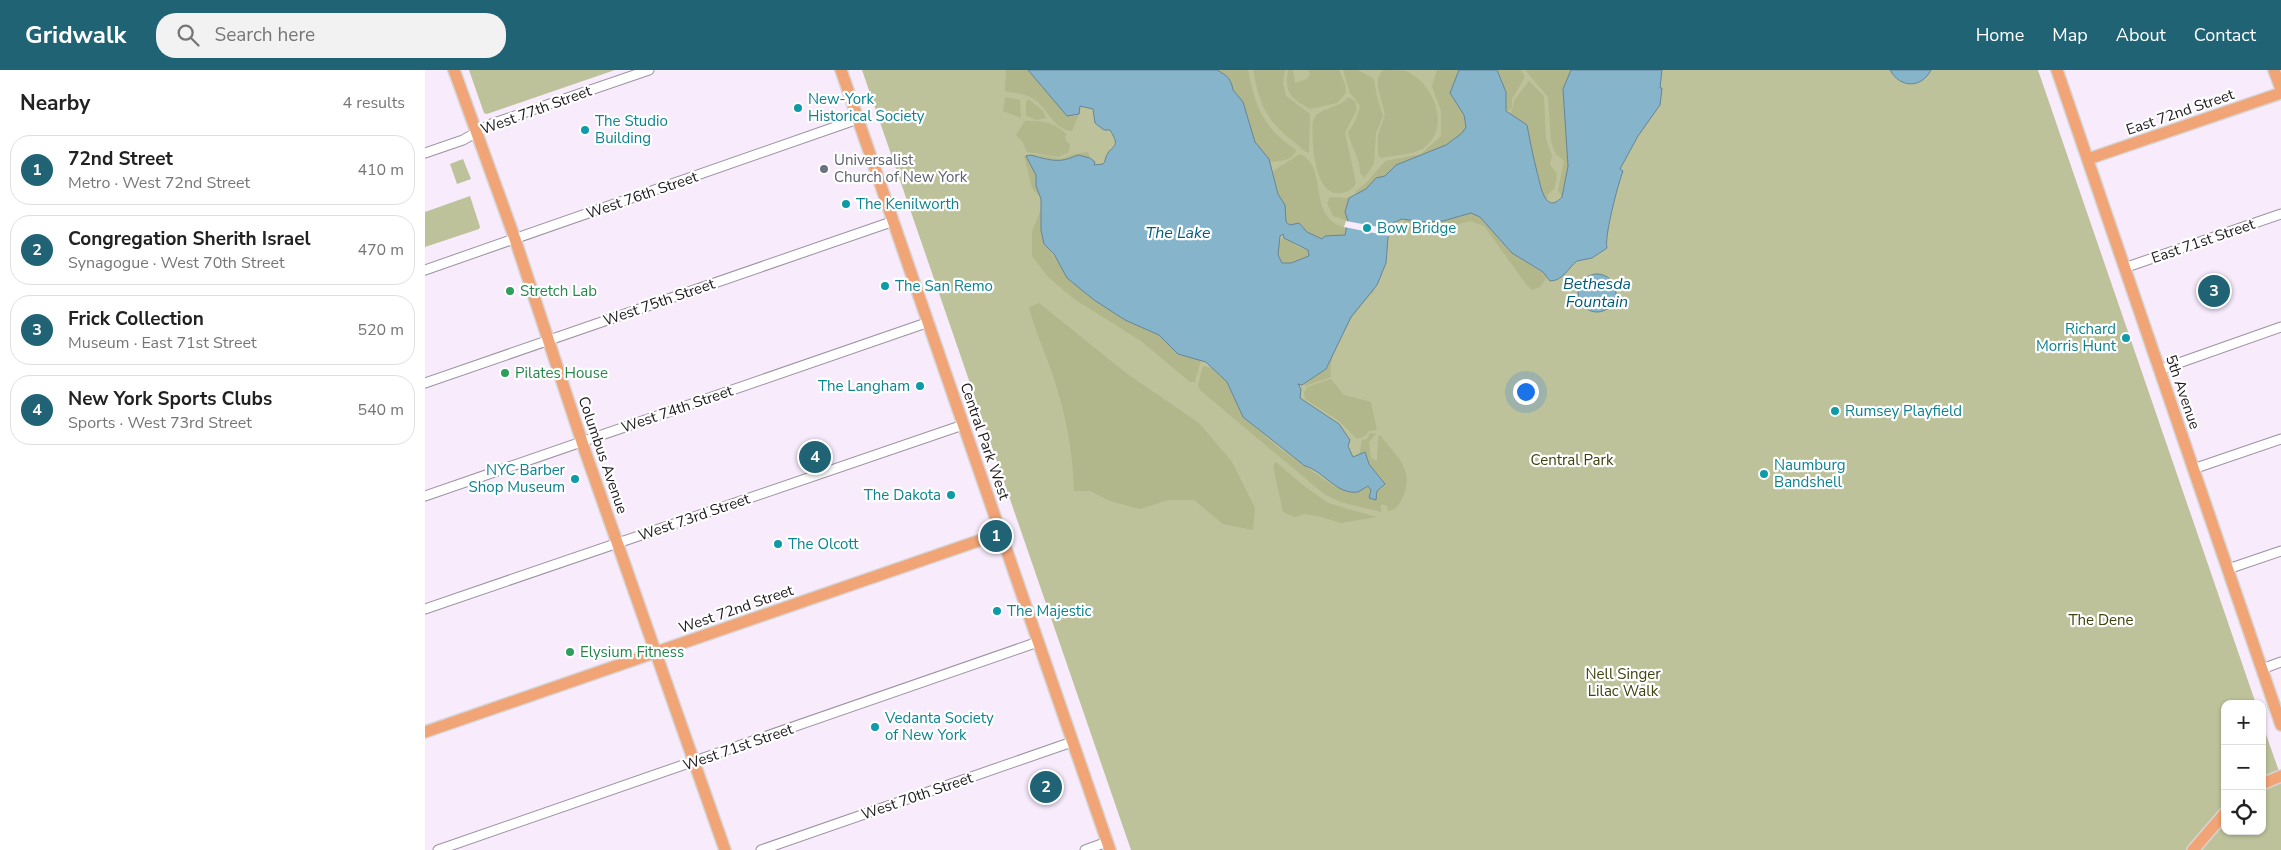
<!DOCTYPE html>
<meta charset="utf-8">
<style>
:root{--surface:#fff;--page:#f2f2f2;--text:#222;--muted:#767676;--line:#e0e0e0;--accent:#1f6375}
body{margin:0;font-family:"Nunito Sans",sans-serif;background:var(--page);color:var(--text)}
.controls{position:absolute;right:15px;bottom:15px;display:grid;overflow:hidden;border-radius:10px;box-shadow:0 1px 4px #0004}
.controls button{width:45px;height:45px;display:grid;place-items:center;padding:0;border:0;border-bottom:1px solid var(--line);background:var(--surface);color:var(--text);font:25px sans-serif}
.you{position:absolute;left:1100px;top:321px;width:18px;height:18px;margin:-12px;border:4px solid #fff;border-radius:50%;background:#1a73e8;box-shadow:0 0 0 8px #1a73e833}
.badge{display:grid;place-items:center;width:32px;height:32px;border-radius:50%;background:var(--accent);color:#fff;font-size:16px;font-weight:700}
.pin{position:absolute;translate:-50% -50%;border:2px solid #fff;box-shadow:0 1px 5px #0006}
.list{margin:0;padding:0;list-style:none}
h2{display:flex;justify-content:space-between;align-items:center;height:65px;margin:0;padding:0 20px;font-size:21px}
h2 small{font-size:16px;font-weight:400;color:var(--muted)}
.list li{display:grid;grid-template-columns:32px 1fr auto;gap:15px;align-items:center;box-sizing:border-box;height:70px;margin:0 10px 10px;padding:0 10px;border:1px solid var(--line);border-radius:20px}
.list b{display:block;font-size:19px;white-space:nowrap}
.list p{margin:0;font-size:16px;white-space:nowrap;color:var(--muted)}
.list em{font-size:16px;font-style:normal;color:var(--muted)}
.icon{flex:none;width:28px;height:28px;fill:none;stroke:currentColor;stroke-width:2;stroke-linecap:round;stroke-linejoin:round}
.map{position:relative;flex:none;width:1856px;height:780px;overflow:hidden}
header{display:flex;align-items:center;gap:30px;box-sizing:border-box;height:70px;padding:0 25px;background:var(--accent);color:#fff}
header strong{font-size:24px}
nav{display:flex;gap:28px;margin-inline-start:auto;font-size:18px}
.search{width:350px;height:45px;background:var(--page);display:flex;align-items:center;gap:12px;box-sizing:border-box;padding:0 18px;border-radius:20px;color:var(--muted);font-size:19px}
main{display:flex}
aside{flex:1;background:var(--surface)}
.map>svg:first-child{display:block}
.green{fill:#bdc29b}
.forest{fill:#b1b68b}
.water{fill:#86b4cb;stroke:#668597;fill-rule:evenodd}
.pier{fill:#f7ebfc}
.lines{fill:none;stroke-linecap:round;stroke-linejoin:round}
.minor-casing{stroke:#9c92a1;stroke-width:11}
.major-casing{stroke:#d6d5d6;stroke-width:14}
.minor{stroke:#fff;stroke-width:9}
.major{stroke:#f1a476;stroke-width:11}
.culture-dot{fill:#0f9aa8;stroke:#fff;stroke-width:2}
.worship-dot{fill:#6b7280;stroke:#fff;stroke-width:2}
.leisure-dot{fill:#2e9e5b;stroke:#fff;stroke-width:2}
.labels{text-anchor:middle;dominant-baseline:central;stroke-width:4.5;stroke-linejoin:round;paint-order:stroke}
.culture-label{font-size:15px;fill:#0d838f;stroke:#fff;text-anchor:start}
.street-label{font-size:15px;fill:#1d181e;stroke:#fff}
.worship-label{font-size:15px;fill:#5b616d;stroke:#fff;text-anchor:start}
.leisure-label{font-size:15px;fill:#27864d;stroke:#fff;text-anchor:start}
.park-label{font-size:15px;fill:#3d410d;stroke:#fff}
.water-label{font-size:16px;font-style:italic;fill:#005b7b;stroke:#fff}
</style>
<header>
<strong>Gridwalk</strong>
<div class="search"><svg class="icon" aria-label="search" viewBox="0 0 24 24"><circle cx="10" cy="10" r="6"/><path d="M15 15l6 6"/></svg>Search here</div>
<nav><a>Home</a><a>Map</a><a>About</a><a>Contact</a></nav>
</header>
<main>
<aside>
<h2>Nearby<small>4 results</small></h2>
<ul class="list">
<li><span class="badge">1</span><div><b>72nd Street</b><p>Metro · West 72nd Street</p></div><em>410 m</em></li>
<li><span class="badge">2</span><div><b>Congregation Sherith Israel</b><p>Synagogue · West 70th Street</p></div><em>470 m</em></li>
<li><span class="badge">3</span><div><b>Frick Collection</b><p>Museum · East 71st Street</p></div><em>520 m</em></li>
<li><span class="badge">4</span><div><b>New York Sports Clubs</b><p>Sports · West 73rd Street</p></div><em>540 m</em></li>
</ul>
</aside>
<div class="map">
<svg width="1856" height="780" viewBox="0 0 1856 780">
<rect width="100%" height="100%" fill="#f7ebfc"/>
<path class="green" d="M 44,0 L 190,0 L 62,44 L 59,43 Z
M 437,0 L 1613,0 L 1831,634 L 1800,634 L 1800,761 L 1837,761 L 1837,653 L 1856,707 L 1856,780 L 706,780 Z
M 38,89 L 46,109 L 32,114 L 25,94 Z
M 45,126 L 55,157 L 54,159 L 0,177 L 0,142 Z"/>
<path class="forest" d="M 581,0 L 603,0 L 630,29 L 640,44 L 651,46 L 654,44 L 647,61 C 628,60 622,36 607,28 C 600,23 588,23 580,21 Z
M 792,0 L 823,0 C 831,39 838,57 871,80 C 868,91 855,91 845,92 L 830,72 L 818,32 L 808,20 C 806,8 802,6 792,0 Z
M 828,0 L 860,0 L 858,13 L 861,26 L 885,44 L 884,83 C 878,81 873,75 868,71 C 840,49 835,35 828,0 Z
M 863,0 L 868,0 L 870,13 L 882,9 L 885,4 L 883,0 L 914,0 L 920,14 L 921,23 L 912,33 L 885,39 C 866,29 859,22 863,0 Z
M 918,0 L 933,0 L 949,9 L 952,27 L 958,46 L 951,63 L 949,94 L 939,108 L 935,103 C 936,89 925,76 923,62 L 930,52 L 935,36 L 925,23 Z
M 958,0 C 965,0 974,0 981,1 C 1007,12 1027,55 1000,77 C 990,85 969,85 956,88 L 953,86 L 953,65 L 960,45 L 953,17 L 953,8 Z
M 1012,0 L 1034,0 L 1027,27 L 1039,45 L 1041,57 L 1037,63 L 1021,75 L 971,95 L 960,106 L 950,109 L 944,117 L 930,125 L 931,121 L 942,112 L 960,91 L 996,84 L 1016,66 L 1016,41 L 1007,16 Z
M 1072,0 L 1096,0 L 1100,7 L 1087,29 L 1087,38 L 1082,42 L 1080,36 L 1081,22 Z
M 1100,0 L 1146,0 L 1138,19 L 1143,94 L 1137,127 L 1133,120 L 1139,91 L 1131,84 L 1126,72 L 1123,27 Z
M 1104,11 L 1119,26 L 1121,69 L 1127,86 L 1125,95 L 1132,103 L 1130,118 L 1123,124 L 1122,130 C 1112,120 1105,71 1102,55 L 1085,45 L 1090,29 Z
M 580,27 L 595,30 L 596,48 L 578,41 Z
M 923,27 L 930,31 L 932,39 L 920,63 L 931,113 C 928,119 922,123 915,123 C 889,127 886,69 888,51 C 894,36 913,40 923,27 Z
M 604,29 L 618,41 L 621,48 L 612,50 L 601,46 L 601,32 Z
M 600,51 C 615,50 632,53 642,65 L 640,66 L 641,71 L 645,74 L 644,82 L 634,87 L 602,82 L 597,71 L 591,65 Z
M 663,82 L 665,88 L 655,86 L 636,91 L 607,85 L 601,86 L 611,105 L 614,126 L 607,118 L 599,86 L 606,84 L 636,89 L 649,84 Z
M 875,84 C 905,97 880,149 922,158 L 920,165 L 893,169 L 882,162 L 876,155 L 865,155 L 861,152 L 860,135 L 853,124 L 848,101 Z
M 905,127 L 924,128 L 923,151 L 908,146 L 902,133 Z
M 616,139 L 619,174 L 632,190 L 734,265 C 748,281 756,284 776,290 L 770,312 L 765,312 L 716,271 L 649,229 L 623,207 L 607,186 L 607,162 Z
M 1046,143 L 1055,147 L 1087,183 L 1121,205 L 1122,207 L 1115,217 L 1107,220 L 1101,214 L 1059,156 L 1045,151 L 1006,162 L 993,160 L 987,162 L 979,156 L 980,149 C 1006,156 1023,148 1046,143 Z
M 859,167 L 873,177 L 883,180 L 884,186 L 866,193 L 857,193 C 851,187 852,172 859,167 Z
M 950,218 L 949,222 C 931,238 901,282 906,307 L 880,316 L 879,315 L 901,299 L 926,247 Z
M 614,233 L 701,303 L 774,353 L 807,392 L 830,438 L 828,460 L 798,454 L 769,430 L 743,430 L 715,439 L 685,431 L 665,421 L 649,421 C 648,383 641,345 629,309 C 621,284 610,262 604,237 Z
M 778,296 L 788,298 L 800,309 L 818,347 L 854,378 L 910,417 L 933,422 L 943,416 L 946,420 L 944,428 L 949,430 L 953,426 L 952,421 L 956,419 L 958,410 L 944,394 L 940,382 L 934,386 L 937,370 L 942,369 L 945,363 L 951,364 L 944,372 L 946,388 L 952,391 L 953,368 L 954,365 L 956,366 C 971,387 991,399 977,429 C 974,435 970,440 963,441 L 962,436 L 957,434 L 955,437 L 957,442 L 915,432 L 899,424 L 775,320 L 773,315 Z
M 906,309 L 919,325 L 946,332 L 952,360 L 944,361 L 940,366 L 932,369 L 914,351 L 880,329 L 879,323 L 882,317 Z
M 851,392 L 879,416 L 903,433 L 951,447 L 916,453 L 893,446 L 880,444 L 870,447 L 858,442 L 848,396 Z"/>
<path class="water" d="M 603,0 L 792,0 C 802,6 806,8 808,20 L 818,32 L 830,72 L 844,89 L 853,124 L 860,135 L 861,152 L 865,155 L 874,153 L 882,162 L 897,169 L 900,166 L 920,165 L 923,151 L 920,142 L 924,128 L 941,119 L 951,108 L 960,106 L 971,95 L 1021,75 L 1037,63 L 1041,57 L 1039,45 L 1025,23 L 1034,0 L 1072,0 L 1081,22 L 1081,41 L 1102,55 C 1105,71 1108,86 1112,102 C 1115,111 1119,147 1137,127 L 1143,96 L 1138,19 L 1146,0 L 1237,0 L 1235,18 L 1237,18 L 1235,35 L 1213,66 L 1195,99 L 1198,101 C 1193,114 1179,167 1182,178 L 1167,188 L 1152,191 C 1143,198 1138,211 1125,211 L 1118,202 L 1087,183 L 1055,147 L 1046,143 L 1018,151 L 998,152 L 977,149 L 964,155 L 961,193 L 952,215 L 926,247 L 901,299 L 877,315 L 873,314 L 876,319 L 875,328 L 914,354 L 925,370 L 923,376 L 928,387 L 940,382 L 944,394 L 960,414 L 952,421 L 951,430 L 944,428 L 946,420 L 943,416 L 933,422 C 911,425 899,401 880,396 L 818,347 L 802,312 L 781,292 L 753,284 L 734,265 L 700,250 L 669,230 L 642,208 L 629,184 L 619,174 L 616,160 L 616,129 L 611,116 L 611,105 L 601,86 C 607,84 611,87 617,88 C 633,92 639,91 653,85 L 665,88 L 670,92 L 669,95 L 678,94 C 680,92 680,90 681,87 C 686,74 697,79 685,60 L 679,60 L 670,53 L 668,39 L 655,36 L 654,44 L 642,46 ZM 858,164 L 859,168 L 883,180 L 884,186 L 866,193 L 857,193 L 853,185 L 855,166 Z
M 1465,0 L 1506,0 C 1496,19 1475,18 1465,0 Z
M1153 223a19 19 0 1 1 38 0a19 19 0 1 1-38 0Z"/>
<path class="pier" d="M 921,151 L 965,159 L 964,166 L 919,157 Z"/>
<g class="lines">
<defs>
<path id="minor" d="M 0,83 L 38,70 L 66,54 L 224,0
M 1699,198 L 1856,144
M 0,200 L 433,49
M 1734,300 L 1856,257
M 0,313 L 469,151
M 1768,399 L 1856,369
M 0,426 L 504,252
M 1803,499 L 1856,481
M 0,539 L 538,355
M 1837,599 L 1856,592
M 13,780 L 613,572
M 336,780 L 647,672
M 660,780 L 682,772"/>
<path id="major" d="M 29,0 L 90,169 L 160,381 L 300,780
M 416,0 L 685,780
M 1632,0 L 1856,655
M 1849,0 L 1856,19
M 1663,89 L 1856,23
M 0,662 L 576,463
M 1837,714 L 1856,706
M 1768,780 L 1800,743"/>
</defs>
<use href="#minor" class="minor-casing"/>
<use href="#major" class="major-casing"/>
<use href="#minor" class="minor"/>
<use href="#major" class="major"/>
</g>
<g class="culture-dot">
<circle cx="373" cy="38" r="5"/>
<circle cx="160" cy="60" r="5"/>
<circle cx="421" cy="134" r="5"/>
<circle cx="942" cy="158" r="5"/>
<circle cx="460" cy="216" r="5"/>
<circle cx="1701" cy="268" r="5"/>
<circle cx="495" cy="316" r="5"/>
<circle cx="1410" cy="341" r="5"/>
<circle cx="1339" cy="404" r="5"/>
<circle cx="150" cy="409" r="5"/>
<circle cx="526" cy="425" r="5"/>
<circle cx="353" cy="474" r="5"/>
<circle cx="572" cy="541" r="5"/>
<circle cx="450" cy="657" r="5"/>
</g>
<circle class="worship-dot" cx="399" cy="99" r="5"/>
<g class="leisure-dot">
<circle cx="85" cy="221" r="5"/>
<circle cx="80" cy="303" r="5"/>
<circle cx="145" cy="582" r="5"/>
</g>
<g class="labels">
<g class="culture-label">
<text x="383" y="29">New-York<tspan x="383" dy="17">Historical Society</tspan></text>
<text x="170" y="51">The Studio<tspan x="170" dy="17">Building</tspan></text>
<text x="431" y="134">The Kenilworth</text>
<text x="952" y="158">Bow Bridge</text>
<text x="470" y="216">The San Remo</text>
<text x="1691" y="259" text-anchor="end">Richard<tspan x="1691" dy="17">Morris Hunt</tspan></text>
<text x="485" y="316" text-anchor="end">The Langham</text>
<text x="1420" y="341">Rumsey Playfield</text>
<text x="1349" y="395">Naumburg<tspan x="1349" dy="17">Bandshell</tspan></text>
<text x="140" y="400" text-anchor="end">NYC Barber<tspan x="140" dy="17">Shop Museum</tspan></text>
<text x="516" y="425" text-anchor="end">The Dakota</text>
<text x="363" y="474">The Olcott</text>
<text x="582" y="541">The Majestic</text>
<text x="460" y="648">Vedanta Society<tspan x="460" dy="17">of New York</tspan></text>
</g>
<g class="street-label">
<text transform="translate(111 40) rotate(-20)">West 77th Street</text>
<text transform="translate(1755 42) rotate(-19)">East 72nd Street</text>
<text transform="translate(217 125) rotate(-19)">West 76th Street</text>
<text transform="translate(1778 171) rotate(-19)">East 71st Street</text>
<text transform="translate(234 232) rotate(-19)">West 75th Street</text>
<text transform="translate(1758 322) rotate(71)">5th Avenue</text>
<text transform="translate(252 339) rotate(-19)">West 74th Street</text>
<text transform="translate(560 371) rotate(71)">Central Park West</text>
<text transform="translate(178 385) rotate(71)">Columbus Avenue</text>
<text transform="translate(269 447) rotate(-19)">West 73rd Street</text>
<text transform="translate(311 539) rotate(-19)">West 72nd Street</text>
<text transform="translate(313 677) rotate(-19)">West 71st Street</text>
<text transform="translate(492 726) rotate(-19)">West 70th Street</text>
</g>
<g class="worship-label">
<text x="409" y="90">Universalist<tspan x="409" dy="17">Church of New York</tspan></text>
</g>
<g class="leisure-label">
<text x="95" y="221">Stretch Lab</text>
<text x="90" y="303">Pilates House</text>
<text x="155" y="582">Elysium Fitness</text>
</g>
<g class="park-label">
<text x="1147" y="390">Central Park</text>
<text x="1676" y="550">The Dene</text>
<text x="1198" y="604">Nell Singer<tspan x="1198" dy="17">Lilac Walk</tspan></text>
</g>
<g class="water-label">
<text x="753" y="163">The Lake</text>
<text x="1172" y="214">Bethesda<tspan x="1172" dy="18">Fountain</tspan></text>
</g>
</g>
</svg>
<div class="controls">
<button>+</button>
<button>−</button>
<button><svg class="icon" aria-label="locate" viewBox="0 0 24 24"><circle cx="12" cy="12" r="6"/><path d="M12 2v4M12 18v4M2 12h4M18 12h4"/></svg></button>
</div>
<div class="you"></div>
<div class="pin badge" style="left:571px;top:466px">1</div>
<div class="pin badge" style="left:621px;top:717px">2</div>
<div class="pin badge" style="left:1789px;top:221px">3</div>
<div class="pin badge" style="left:390px;top:387px">4</div>
</div>
</main>
